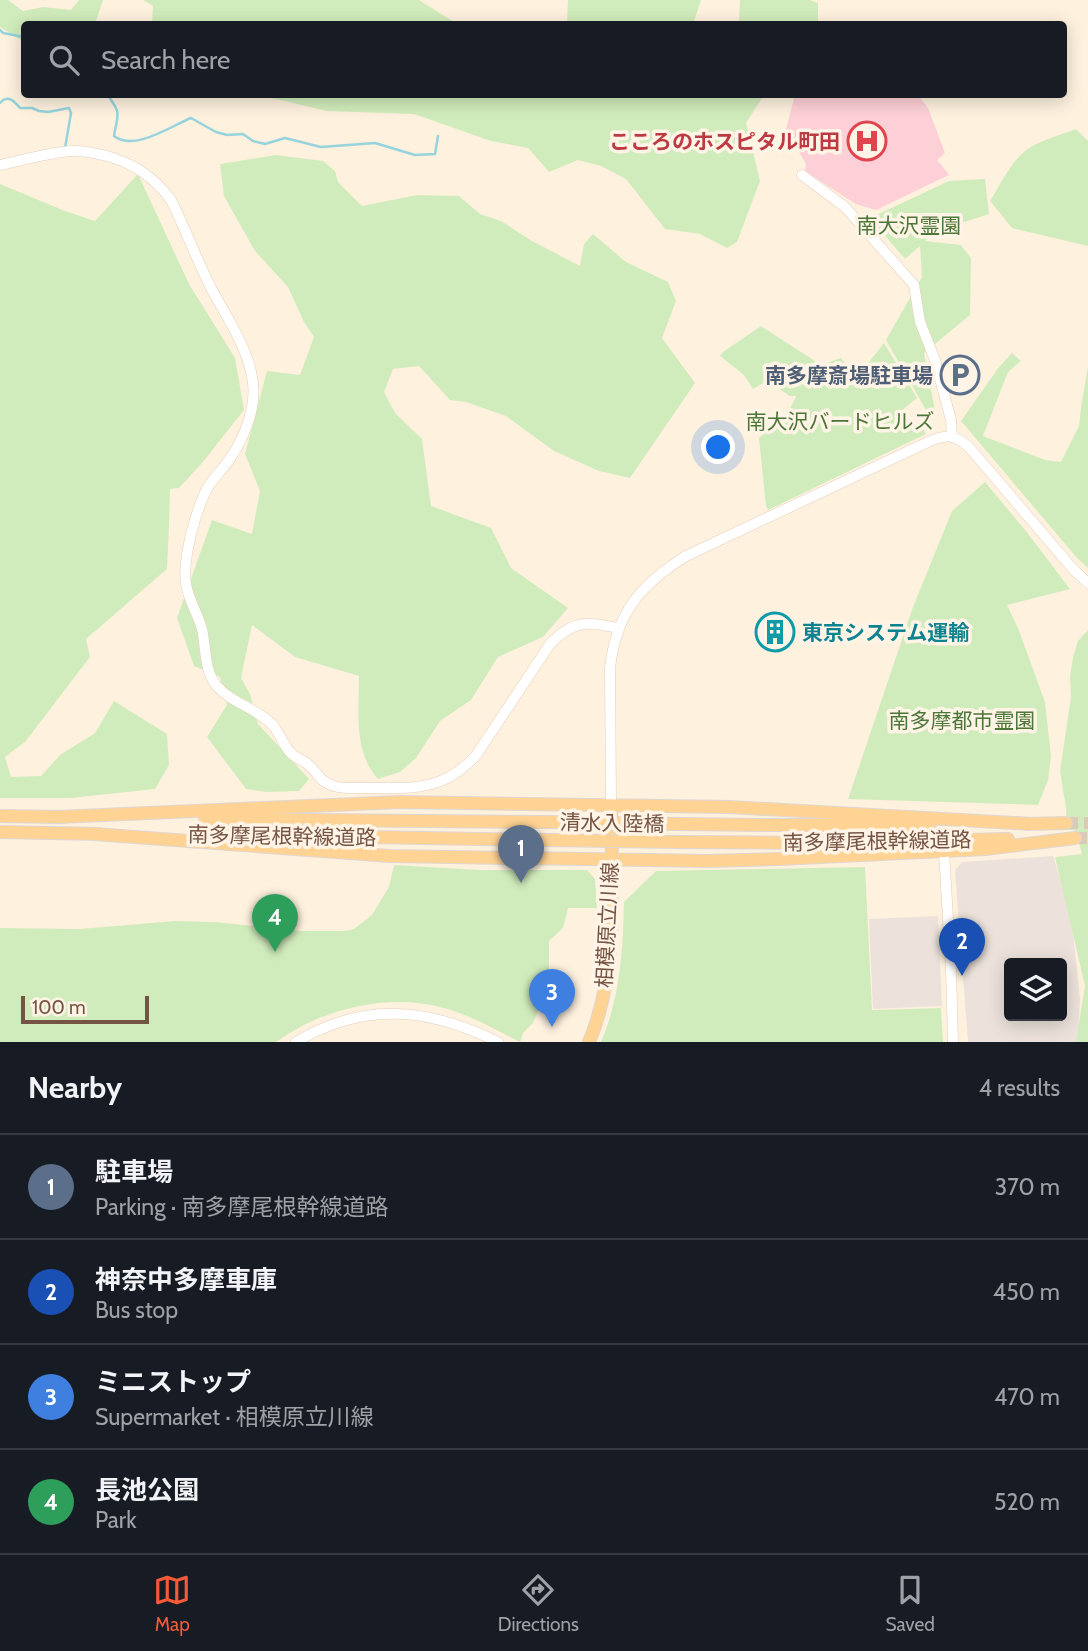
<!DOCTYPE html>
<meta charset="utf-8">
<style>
:root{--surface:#171b24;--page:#242831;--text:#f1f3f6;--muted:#9ea1a6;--line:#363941;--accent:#f45a37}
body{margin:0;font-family:Cabin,"Noto Sans JP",sans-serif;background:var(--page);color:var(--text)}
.controls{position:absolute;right:21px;bottom:21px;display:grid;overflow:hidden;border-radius:7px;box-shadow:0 4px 18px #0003}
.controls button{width:63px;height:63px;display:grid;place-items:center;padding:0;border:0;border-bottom:2px solid var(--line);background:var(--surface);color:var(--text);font:35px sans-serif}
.scale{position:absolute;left:21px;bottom:18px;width:128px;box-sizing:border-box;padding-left:7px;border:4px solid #765444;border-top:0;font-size:19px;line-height:24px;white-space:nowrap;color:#765444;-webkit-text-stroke:5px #fff4e6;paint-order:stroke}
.you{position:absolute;left:719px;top:448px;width:24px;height:24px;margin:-18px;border:5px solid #fff;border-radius:50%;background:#1a73e8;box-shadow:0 0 0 10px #1a73e833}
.badge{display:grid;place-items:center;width:46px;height:46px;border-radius:50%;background:var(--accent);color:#fff;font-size:23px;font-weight:700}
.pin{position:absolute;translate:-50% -58px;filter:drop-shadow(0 2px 4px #0008)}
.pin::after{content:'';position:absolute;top:37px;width:24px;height:21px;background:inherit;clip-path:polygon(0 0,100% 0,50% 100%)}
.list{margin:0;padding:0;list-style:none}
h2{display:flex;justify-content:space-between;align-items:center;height:91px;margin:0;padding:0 28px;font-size:30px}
h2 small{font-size:23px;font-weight:400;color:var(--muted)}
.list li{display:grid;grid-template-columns:46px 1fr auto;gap:21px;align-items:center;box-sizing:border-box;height:105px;padding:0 28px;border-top:2px solid var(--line)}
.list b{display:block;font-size:26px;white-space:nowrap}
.list p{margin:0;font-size:23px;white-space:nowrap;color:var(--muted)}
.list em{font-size:23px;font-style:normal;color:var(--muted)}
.icon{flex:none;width:38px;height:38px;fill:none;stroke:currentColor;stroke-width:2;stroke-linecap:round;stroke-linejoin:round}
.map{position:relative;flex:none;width:1088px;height:1042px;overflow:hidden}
.search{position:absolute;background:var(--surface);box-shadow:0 4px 18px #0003;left:21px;right:21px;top:21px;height:77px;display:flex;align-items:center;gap:18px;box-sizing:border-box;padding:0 24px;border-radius:7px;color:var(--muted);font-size:26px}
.sheet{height:511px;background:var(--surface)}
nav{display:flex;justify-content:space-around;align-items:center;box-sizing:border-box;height:98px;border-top:2px solid var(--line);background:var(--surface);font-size:19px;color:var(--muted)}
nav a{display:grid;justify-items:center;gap:4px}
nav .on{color:var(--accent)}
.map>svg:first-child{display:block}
.industrial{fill:#ece2db;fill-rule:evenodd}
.medical{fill:#fdd0d7}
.green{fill:#d1ecbc}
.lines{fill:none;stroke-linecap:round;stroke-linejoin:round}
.stream{stroke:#97d3dc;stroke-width:2.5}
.major-tunnel{stroke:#dccab8;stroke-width:12;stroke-dasharray:12 6;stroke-linecap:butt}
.minor-casing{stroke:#e5cebd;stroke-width:11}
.major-casing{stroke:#ded6d2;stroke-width:14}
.minor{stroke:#fff;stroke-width:10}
.major{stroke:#ffd394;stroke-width:12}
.major-bridge-casing{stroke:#ded6d2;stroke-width:14;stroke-linecap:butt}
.major-bridge{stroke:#ffd394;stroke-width:12}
.labels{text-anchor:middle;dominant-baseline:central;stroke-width:7;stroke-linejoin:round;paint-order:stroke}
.health-label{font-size:21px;font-weight:bold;fill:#be3a42;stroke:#fff4e6;text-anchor:end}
.park-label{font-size:21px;fill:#4d7739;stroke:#fff4e6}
.service-label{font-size:21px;font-weight:bold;fill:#4e5e75;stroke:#fff4e6;text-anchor:end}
.culture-label{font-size:21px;font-weight:bold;fill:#0d838f;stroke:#fff4e6;text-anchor:start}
.street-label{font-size:21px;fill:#765444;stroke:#fff4e6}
</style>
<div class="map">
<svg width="1088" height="1042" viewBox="0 0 1088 1042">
<rect width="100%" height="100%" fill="#fef1de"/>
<path class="industrial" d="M 1053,856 L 1071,914 L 1080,999 L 1078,1042 L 968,1042 L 955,870 L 962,862 ZM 1009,963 L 1062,963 L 1062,1016 L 1009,1016 Z
M 938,916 L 942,1006 L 873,1009 L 869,919 Z"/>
<path class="medical" d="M 795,95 L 918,95 L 928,108 L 945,153 L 937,160 L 949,175 L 876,210 L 856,204 L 805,171 L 806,164 L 786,129 Z"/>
<path class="green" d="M 0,0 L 8,0 L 23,11 L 43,7 L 71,10 L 79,0 L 103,0 L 95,24 L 24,24 L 24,42 L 0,27 Z
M 143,0 L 419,0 L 457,24 L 152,24 L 153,6 Z
M 568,0 L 701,0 L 693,24 L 567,24 Z
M 740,0 L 810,0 L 818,3 L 818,24 L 739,24 Z
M 259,95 L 764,95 L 746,123 L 760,181 L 737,242 L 727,248 L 700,234 L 665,229 L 626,179 L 601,166 L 578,160 L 549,172 L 528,148 L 491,141 L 414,114 L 327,111 Z
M 1076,129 L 1088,141 L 1088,246 L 1012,228 L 990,201 C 1000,185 1010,163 1025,151 C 1037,141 1061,135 1076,129 Z
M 276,155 L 323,161 L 335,171 L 338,182 L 362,206 L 417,195 L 459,196 L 480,214 L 501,221 L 532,241 L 580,266 L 584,244 L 593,234 L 626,262 L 668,282 L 676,301 L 662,338 L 695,383 L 630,478 L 599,471 L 554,451 L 506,416 L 466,402 L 450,400 L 419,366 L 393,369 L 384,392 L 395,413 L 422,439 L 431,506 L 491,528 L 511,568 L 568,608 L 543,637 L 498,657 L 471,700 L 440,721 L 416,758 L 400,772 L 378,779 C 353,752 359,710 359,676 L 295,657 L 252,625 L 241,678 L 250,694 L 258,724 L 309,779 L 299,791 L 267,792 L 246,789 L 207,737 L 227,705 L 220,677 L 194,666 L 177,618 L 212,520 L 252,534 L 260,491 L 245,454 L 267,371 L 300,375 L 314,337 L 304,322 L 288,287 L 255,251 L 224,196 L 220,164 Z
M 138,174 L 189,284 L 235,358 L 244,410 L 202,463 L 179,488 L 170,489 L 169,526 L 167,569 L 86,639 L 90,657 L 25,742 L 5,757 L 11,777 L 41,776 L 60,755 L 95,733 L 114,701 L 167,734 L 169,765 L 155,789 L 71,798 L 0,798 L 0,184 L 65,211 L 95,221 Z
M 985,179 L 989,214 L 934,232 L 925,241 L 961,245 L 971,258 L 970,315 L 924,353 L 936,416 L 930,417 L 886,340 L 922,277 L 920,246 L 905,259 L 870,218 L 949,181 Z
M 761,326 L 821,365 L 841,358 L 854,373 L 861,372 L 884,343 L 917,398 L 901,411 L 916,431 L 923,428 L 926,434 L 768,510 L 766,506 L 759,438 C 773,426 790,414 796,396 L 790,396 L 767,381 L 753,389 L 744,375 L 720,356 L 723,352 Z
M 1012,353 L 1021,361 L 1008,372 L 983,436 L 1045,460 L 1061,462 L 1079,426 L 1081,408 L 1088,366 L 1088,568 L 1077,558 L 961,421 L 999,367 Z
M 985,482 L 1026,531 L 1070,589 L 1007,605 L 1018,628 L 1045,702 L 1051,756 L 1048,780 L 1038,805 L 848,799 L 913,607 L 952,511 Z
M 1088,630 L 1088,1042 L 1076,1042 L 1085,986 L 1055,857 L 1082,854 L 1075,830 L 1067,830 L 1066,808 L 1060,771 L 1071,697 L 1070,676 L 1073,657 L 1078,641 Z
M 394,865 L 480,870 L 587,870 L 595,879 L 597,908 L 568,908 L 563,928 L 549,941 L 549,985 L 533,1023 L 523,1033 L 520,1042 C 498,1031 475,1018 451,1010 C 393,991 325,1007 276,1042 L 0,1042 L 0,928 L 80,929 L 175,921 L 215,922 L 300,931 L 344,931 L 354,929 L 372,915 L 389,887 Z
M 865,867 L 872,1010 L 941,1008 L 943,1042 L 601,1042 C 620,998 623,950 624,902 L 656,871 Z"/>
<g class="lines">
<path class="stream" d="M 0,30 L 3,33 L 24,37
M 107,94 C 122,115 118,112 114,136 C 134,152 171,126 191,118 L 216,132 L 227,135 L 243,134 L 253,141 L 265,144 L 285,138 L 321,147 L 375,143 L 415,155 L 435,154 L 438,136
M 0,103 C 8,94 14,101 20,108 L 32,108 L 39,111 L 48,112 L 69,108 L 71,113 L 65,148"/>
<path class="major-tunnel" d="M 1066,823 L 1088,823
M 1075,838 L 1088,838"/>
<defs>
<path id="minor" d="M 0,165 C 23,160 47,153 71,151 C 82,150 92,153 103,155 C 132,162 153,176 171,200 C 185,228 196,258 210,286 C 226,317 249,348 253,383 C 256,408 245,436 231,457 C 224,468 215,476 208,487 C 196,509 182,559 186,584 C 188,599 198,614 202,629 C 206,646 204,670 216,685 C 231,703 256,708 272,724 C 279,732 282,742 289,751 C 294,758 304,760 310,766 C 314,770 317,774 320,778 C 332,790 350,788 365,788 C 412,788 444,792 477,754 L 550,644 C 574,619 587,622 618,628
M 802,175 L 845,207 L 914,285 L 920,322 L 935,360 L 951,420 L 952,437
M 611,805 L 610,668 C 616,613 641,584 686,556 L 928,442 C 946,434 953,434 968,446 L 1073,569 L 1088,583
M 944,851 L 951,970 L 953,1042
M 296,1042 C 365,1001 429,1008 498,1042"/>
<path id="major" d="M 0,816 L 65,817
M 58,817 L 400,802 L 730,807 L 1032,824
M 205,819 L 544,822
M 679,824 L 771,825 L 930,825
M 1026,824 L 1066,823
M 0,832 L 100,834
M 94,834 L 390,856 L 708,861 L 779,859 L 985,849 L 1075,838
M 198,834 L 545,840
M 679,842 L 828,843 L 1008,839
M 589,1042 C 619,972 612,880 611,805"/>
</defs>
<use href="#minor" class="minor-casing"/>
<use href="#major" class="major-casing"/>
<use href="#minor" class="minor"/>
<use href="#major" class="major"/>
<defs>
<path id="major-bridge" d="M 544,822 L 679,824
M 545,840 L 679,842"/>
</defs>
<use href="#major-bridge" class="major-bridge-casing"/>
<use href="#major-bridge" class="major-bridge"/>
</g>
<defs>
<symbol id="hospital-ring" viewBox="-11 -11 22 22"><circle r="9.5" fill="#fff4e6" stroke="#e0444e" stroke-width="1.5"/><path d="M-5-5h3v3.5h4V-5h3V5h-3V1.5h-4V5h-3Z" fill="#e0444e"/></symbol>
<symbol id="parking-ring" viewBox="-11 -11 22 22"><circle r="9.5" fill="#fff4e6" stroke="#5c6f8a" stroke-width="1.5"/><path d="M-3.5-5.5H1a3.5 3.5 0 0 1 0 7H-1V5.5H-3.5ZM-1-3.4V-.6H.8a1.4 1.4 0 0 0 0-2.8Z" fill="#5c6f8a"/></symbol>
<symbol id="building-ring" viewBox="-11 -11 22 22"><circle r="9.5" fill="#fff4e6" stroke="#0f9aa8" stroke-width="1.5"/><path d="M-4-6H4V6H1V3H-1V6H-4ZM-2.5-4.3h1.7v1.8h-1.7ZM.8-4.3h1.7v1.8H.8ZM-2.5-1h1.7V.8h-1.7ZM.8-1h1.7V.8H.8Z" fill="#0f9aa8"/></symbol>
</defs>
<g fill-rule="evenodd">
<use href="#hospital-ring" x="845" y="119" width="44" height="44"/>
<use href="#parking-ring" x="938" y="353" width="44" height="44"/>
<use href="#building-ring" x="753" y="610" width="44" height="44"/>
</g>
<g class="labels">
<g class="health-label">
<text x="840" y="141">こころのホスピタル町田</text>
</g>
<g class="park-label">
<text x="909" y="225">南大沢霊園</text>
<text x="840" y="421">南大沢バードヒルズ</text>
<text x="962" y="720">南多摩都市霊園</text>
</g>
<g class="service-label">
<text x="933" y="375">南多摩斎場駐車場</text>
</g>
<g class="culture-label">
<text x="802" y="632">東京システム運輸</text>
</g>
<g class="street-label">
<text transform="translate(612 823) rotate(1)">清水入陸橋</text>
<text transform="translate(282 836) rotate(1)">南多摩尾根幹線道路</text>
<text transform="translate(877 841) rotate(-1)">南多摩尾根幹線道路</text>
<text transform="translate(607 925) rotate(-87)">相模原立川線</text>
</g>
</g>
</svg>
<div class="controls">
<button><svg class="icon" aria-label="layers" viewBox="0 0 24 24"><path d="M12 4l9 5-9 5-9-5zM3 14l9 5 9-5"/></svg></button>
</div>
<div class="scale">100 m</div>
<div class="you"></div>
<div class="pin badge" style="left:521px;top:883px;background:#5c6f8a">1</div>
<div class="pin badge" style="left:962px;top:976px;background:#1a4fb4">2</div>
<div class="pin badge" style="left:552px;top:1027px;background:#3f7fe0">3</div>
<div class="pin badge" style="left:275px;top:952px;background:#2e9e5b">4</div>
<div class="search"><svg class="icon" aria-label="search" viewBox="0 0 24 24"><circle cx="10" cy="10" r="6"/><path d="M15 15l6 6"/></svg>Search here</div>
</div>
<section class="sheet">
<h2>Nearby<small>4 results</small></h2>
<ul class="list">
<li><span class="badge" style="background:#5c6f8a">1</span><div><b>駐車場</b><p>Parking · 南多摩尾根幹線道路</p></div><em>370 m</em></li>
<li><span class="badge" style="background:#1a4fb4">2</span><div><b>神奈中多摩車庫</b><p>Bus stop</p></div><em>450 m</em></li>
<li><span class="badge" style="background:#3f7fe0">3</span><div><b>ミニストップ</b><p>Supermarket · 相模原立川線</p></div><em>470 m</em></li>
<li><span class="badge" style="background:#2e9e5b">4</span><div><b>長池公園</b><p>Park</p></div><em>520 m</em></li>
</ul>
</section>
<nav>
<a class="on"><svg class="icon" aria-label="map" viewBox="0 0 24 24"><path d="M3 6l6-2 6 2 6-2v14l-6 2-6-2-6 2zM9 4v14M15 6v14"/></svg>Map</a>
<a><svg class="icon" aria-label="directions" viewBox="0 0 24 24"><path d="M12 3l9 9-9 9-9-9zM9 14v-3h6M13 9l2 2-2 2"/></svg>Directions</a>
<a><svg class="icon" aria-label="saved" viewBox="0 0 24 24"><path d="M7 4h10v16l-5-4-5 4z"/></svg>Saved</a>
</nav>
